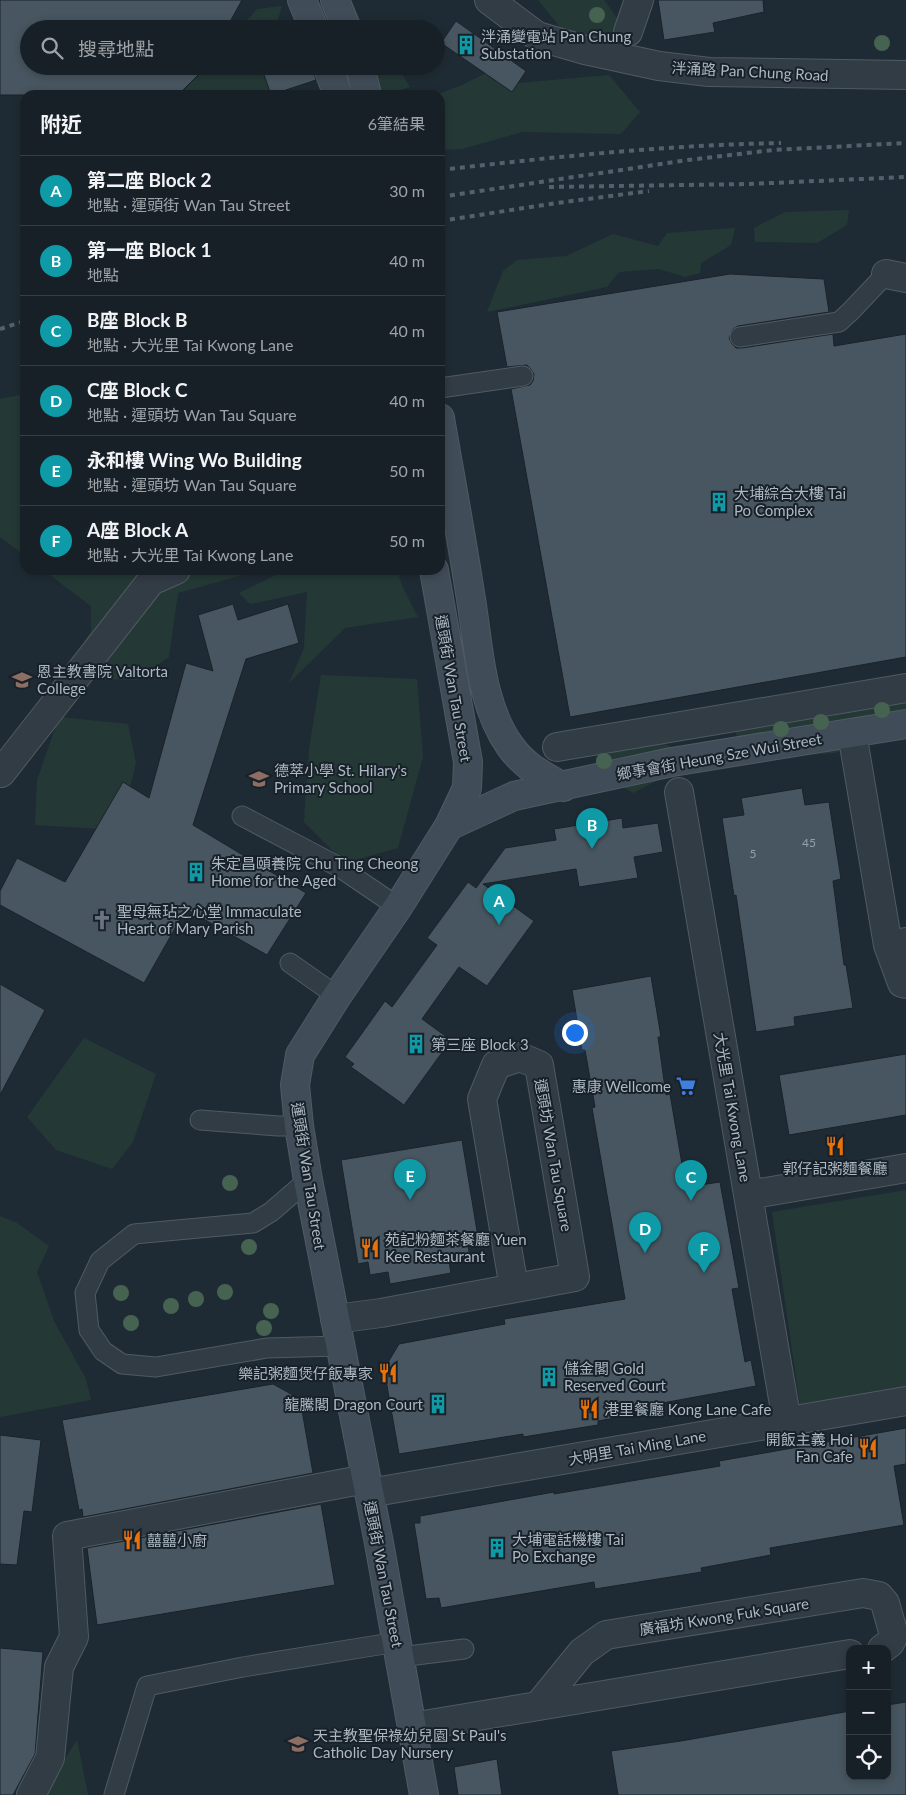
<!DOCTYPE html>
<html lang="zh-TW">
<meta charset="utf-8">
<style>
:root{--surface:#172027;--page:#242d33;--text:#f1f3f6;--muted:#9ea3a7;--line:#363e44;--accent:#8c9099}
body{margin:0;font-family:Lato,"Noto Sans TC",sans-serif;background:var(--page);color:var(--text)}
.controls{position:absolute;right:15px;bottom:15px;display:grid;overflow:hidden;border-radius:10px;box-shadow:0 2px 8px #0003}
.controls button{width:45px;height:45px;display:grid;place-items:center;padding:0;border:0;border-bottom:1px solid var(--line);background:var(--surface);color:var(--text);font:25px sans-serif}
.you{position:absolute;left:574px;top:1032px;width:18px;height:18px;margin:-12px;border:4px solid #fff;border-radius:50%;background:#1a73e8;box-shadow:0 0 0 8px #1a73e833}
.badge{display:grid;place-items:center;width:32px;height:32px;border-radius:50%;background:var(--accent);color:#fff;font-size:16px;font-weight:700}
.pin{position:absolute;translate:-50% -41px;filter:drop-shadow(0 1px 2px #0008)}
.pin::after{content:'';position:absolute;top:26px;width:18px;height:15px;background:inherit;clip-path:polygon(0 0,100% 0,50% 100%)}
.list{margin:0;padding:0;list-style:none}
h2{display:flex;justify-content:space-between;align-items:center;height:65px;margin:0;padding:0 20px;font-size:21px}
h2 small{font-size:16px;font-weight:400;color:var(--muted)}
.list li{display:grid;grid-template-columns:32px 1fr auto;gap:15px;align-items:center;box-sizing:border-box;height:70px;padding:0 20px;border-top:1px solid var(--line)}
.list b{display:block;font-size:19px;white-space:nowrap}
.list p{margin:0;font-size:16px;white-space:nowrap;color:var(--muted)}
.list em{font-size:16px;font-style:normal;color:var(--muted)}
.icon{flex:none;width:28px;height:28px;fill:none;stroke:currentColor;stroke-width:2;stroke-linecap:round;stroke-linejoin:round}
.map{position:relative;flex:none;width:906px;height:1795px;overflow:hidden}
.search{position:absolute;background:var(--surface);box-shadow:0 2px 8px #0003;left:20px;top:20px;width:425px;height:55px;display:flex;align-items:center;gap:12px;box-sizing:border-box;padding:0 18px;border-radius:28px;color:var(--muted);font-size:19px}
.panel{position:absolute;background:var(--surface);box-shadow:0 2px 8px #0003;left:20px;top:90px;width:425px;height:485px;border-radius:15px}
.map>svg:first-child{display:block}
.green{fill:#243936}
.building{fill:#475660;stroke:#1a232b}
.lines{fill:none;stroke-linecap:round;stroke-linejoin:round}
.lane-casing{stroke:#505a63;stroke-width:21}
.street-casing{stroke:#505a63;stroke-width:30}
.secondary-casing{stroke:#505a63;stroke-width:30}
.lane{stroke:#323c45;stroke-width:19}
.street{stroke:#323c45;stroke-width:28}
.secondary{stroke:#404c57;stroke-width:28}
.rail{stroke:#54616c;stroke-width:4;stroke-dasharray:5 5;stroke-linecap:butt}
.tree{fill:#466351}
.labels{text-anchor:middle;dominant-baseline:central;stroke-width:4;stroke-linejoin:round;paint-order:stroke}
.number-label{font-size:12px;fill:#93a0aa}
.poi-label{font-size:15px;fill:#acb8c2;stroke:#182129;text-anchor:start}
.street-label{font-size:15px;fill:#acb8c2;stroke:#182129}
</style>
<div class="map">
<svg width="906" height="1795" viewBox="0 0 906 1795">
<rect width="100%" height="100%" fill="#1f2b34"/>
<path class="green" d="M 538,0 L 604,0 L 622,25 L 617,50 L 568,37 Z
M 282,6 L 275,29 L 239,29 L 257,9 Z
M 206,66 L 276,66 L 290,95 L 180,95 Z
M 498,67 L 518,83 L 609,75 L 640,112 L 621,134 L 522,132 L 462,149 L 440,150 L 440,95 L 436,95 L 462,85 Z
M 399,69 L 410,87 L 384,95 L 373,95 L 369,71 Z
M 849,210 L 847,225 L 817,243 L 755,242 L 754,228 L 785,212 Z
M 735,228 L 731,245 L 701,263 L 700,273 L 685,277 L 659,269 L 619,272 L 607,287 L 487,312 L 503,271 L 517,260 L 566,256 L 613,234 L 658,246 L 667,233 Z
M 25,394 L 25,556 L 0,537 L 0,399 Z
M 43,570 L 261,570 L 178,593 L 169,657 L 136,680 L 62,678 L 91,631 L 91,606 Z
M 286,570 L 397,570 L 403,588 L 418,617 L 345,628 L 289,683 L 304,648 L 307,592 L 250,604 L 239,593 Z
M 321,675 L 417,679 L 423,757 L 398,848 L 345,863 L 304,822 L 309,749 Z
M 906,679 L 906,732 L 887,736 L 835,753 L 745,759 L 734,728 Z
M 59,717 L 128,724 L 136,763 L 119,830 L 35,825 L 37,780 Z
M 655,740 L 684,752 L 684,767 L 633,793 L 592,769 L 611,751 Z
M 84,1038 L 156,1074 L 133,1142 L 112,1169 L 56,1150 L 27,1117 Z
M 906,1190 L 906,1387 L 800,1405 L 772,1212 Z
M 0,1216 L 17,1223 L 49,1246 L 37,1272 L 54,1321 L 86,1379 L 91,1400 L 0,1417 Z
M 77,1740 L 88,1795 L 42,1795 Z"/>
<path class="building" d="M 0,0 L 242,0 L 226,29 L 29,29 L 29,66 L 204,66 L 199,74 L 178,95 L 0,95 Z
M 658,0 L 763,0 L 764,12 L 713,23 L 715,32 L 664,40 Z
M 456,21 L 526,71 L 512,92 L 441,43 Z
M 261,66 L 312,66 L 316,80 L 271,95 Z
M 730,274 L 824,279 L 829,312 L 738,326 L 733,329 L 729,338 L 732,344 L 736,348 L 742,348 L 833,334 L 834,346 L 906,334 L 906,657 L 570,717 L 511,389 L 530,385 L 533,381 L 534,374 L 531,369 L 527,365 L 507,367 L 497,312 Z
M 233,604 L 238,620 L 288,604 L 299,643 L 246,659 L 193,825 L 306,893 L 267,955 L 186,909 L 144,983 L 0,905 L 0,891 L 17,858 L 65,882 L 123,782 L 149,798 L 186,663 L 213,671 L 198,615 Z
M 802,788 L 805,805 L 829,802 L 841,879 L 833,881 L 844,965 L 846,965 L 853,1008 L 794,1017 L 795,1026 L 756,1032 L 736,895 L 734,896 L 722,818 L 744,815 L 741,798 Z
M 622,818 L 623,828 L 658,823 L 663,852 L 634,857 L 638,878 L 579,887 L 576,869 L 483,884 L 534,921 L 487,986 L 459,967 L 422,1019 L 451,1040 L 404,1105 L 351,1067 L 354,1064 L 345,1057 L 385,1001 L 392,1007 L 437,945 L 427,938 L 468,882 L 476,888 L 505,848 L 556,840 L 554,829 Z
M 651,976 L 661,1037 L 658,1037 L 666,1095 L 670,1094 L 683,1170 L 690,1169 L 693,1186 L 720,1182 L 739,1288 L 732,1289 L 745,1362 L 751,1360 L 756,1386 L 624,1410 L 626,1416 L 598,1421 L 598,1425 L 523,1437 L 523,1434 L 399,1454 L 384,1369 L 399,1344 L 505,1324 L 504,1319 L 625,1299 L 592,1108 L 595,1107 L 585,1050 L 582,1050 L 572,990 Z
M 0,984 L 45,1010 L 0,1095 Z
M 906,1054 L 906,1115 L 789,1135 L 779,1075 Z
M 462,1140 L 479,1243 L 468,1245 L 470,1258 L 449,1261 L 451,1273 L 390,1284 L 388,1272 L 370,1275 L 368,1262 L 358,1264 L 341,1160 Z
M 273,1384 L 300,1399 L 313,1473 L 83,1517 L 82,1509 L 79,1510 L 62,1420 Z
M 906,1428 L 906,1464 L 894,1466 L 904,1525 L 770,1548 L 771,1555 L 701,1568 L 702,1572 L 595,1589 L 594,1582 L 441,1608 L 439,1598 L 426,1599 L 414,1523 L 420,1523 L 420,1516 L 554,1492 L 554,1494 L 720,1466 L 719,1461 Z
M 0,1435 L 41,1440 L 32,1512 L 24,1511 L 17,1565 L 0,1564 Z
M 321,1504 L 335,1585 L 97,1625 L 87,1548 Z
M 0,1648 L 43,1652 L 35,1754 L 13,1795 L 0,1795 Z
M 906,1702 L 906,1795 L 618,1795 L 611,1751 L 681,1741 L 850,1711 L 850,1776 L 887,1776 L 887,1705 Z
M 497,1759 L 502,1795 L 458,1795 L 454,1767 Z"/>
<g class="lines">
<defs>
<path id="lane" d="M 740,337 L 839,322 L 851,311 L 886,274
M 440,388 L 523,376
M 242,816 L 339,867 L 398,907
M 290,963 L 337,996
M 200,1120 L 278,1126 L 299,1126
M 308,1180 L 271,1212 L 253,1223 L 134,1234 L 100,1261 L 85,1293 L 89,1330 L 103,1351 L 122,1364 L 156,1367 L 267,1348 L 339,1346
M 400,1657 L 464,1649
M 114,1795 L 147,1686 L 243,1667 L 397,1642"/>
<path id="street" d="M 489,0 L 537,36 L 585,50 L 659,66 L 709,72 L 906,75
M 628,32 L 639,0
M 886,274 L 906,278
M 852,733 L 888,945
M 557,747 L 906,688
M 1,773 L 151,581 L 176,570
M 679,792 L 787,1422
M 906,942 L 888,945 L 902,983 L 906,984
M 748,1195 L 906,1168
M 335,1319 L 381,1313 L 575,1277 L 539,1065 L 520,1057 L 496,1065 L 482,1099 L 514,1288
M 369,1493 L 906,1401
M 538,1706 L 582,1652 L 606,1635 L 863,1593 L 879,1596 L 885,1603 L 894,1635 L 890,1643 L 882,1649
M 412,1727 L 850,1654
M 31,1795 L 50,1758 L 59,1667 L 74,1637 L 67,1536 L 366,1479"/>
<path id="secondary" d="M 302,0 L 314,29
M 335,0 L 347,29
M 327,66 L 338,95
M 360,66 L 367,95
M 440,418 C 450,476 461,535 470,593 C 479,644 479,702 510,746 C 525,767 541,774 563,787
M 449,826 L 514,796 L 672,762 L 906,724
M 424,1795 L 379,1543 L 308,1180 L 299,1126 L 295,1085 L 300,1055 L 337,996 L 398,907 L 449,826 L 467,788 L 468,762 L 434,570"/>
</defs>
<use href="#lane" class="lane-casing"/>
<use href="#street" class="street-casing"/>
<use href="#secondary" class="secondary-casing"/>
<use href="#lane" class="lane"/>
<use href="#street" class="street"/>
<use href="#secondary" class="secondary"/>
<path class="rail" d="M 440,170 C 554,157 667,145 781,143
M 549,187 L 749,184 L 906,177
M 440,197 L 688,160 L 773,150 L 906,143
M 440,221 L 557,203 L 649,191
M 0,329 L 25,321"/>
</g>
<g class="tree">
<circle cx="597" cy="15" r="8"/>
<circle cx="882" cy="43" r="8"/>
<circle cx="882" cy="710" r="8"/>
<circle cx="821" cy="722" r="8"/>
<circle cx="781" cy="729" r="8"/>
<circle cx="604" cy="761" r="8"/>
<circle cx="230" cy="1183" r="8"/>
<circle cx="249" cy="1247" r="8"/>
<circle cx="225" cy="1292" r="8"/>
<circle cx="121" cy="1293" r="8"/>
<circle cx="196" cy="1299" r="8"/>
<circle cx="171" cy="1306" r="8"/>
<circle cx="271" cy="1311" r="8"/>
<circle cx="131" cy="1323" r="8"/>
<circle cx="264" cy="1328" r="8"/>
</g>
<defs>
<symbol id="building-bare" viewBox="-9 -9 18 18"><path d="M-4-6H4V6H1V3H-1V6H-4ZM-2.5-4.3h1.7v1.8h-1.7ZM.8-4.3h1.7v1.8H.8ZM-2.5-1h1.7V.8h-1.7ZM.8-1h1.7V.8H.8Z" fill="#0f9aa8" stroke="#182129" stroke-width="2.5" paint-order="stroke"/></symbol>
<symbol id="school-bare" viewBox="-9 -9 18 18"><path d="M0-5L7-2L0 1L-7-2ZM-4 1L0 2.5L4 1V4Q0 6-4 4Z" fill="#8d6e63" stroke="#182129" stroke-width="2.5" paint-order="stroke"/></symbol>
<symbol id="church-bare" viewBox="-9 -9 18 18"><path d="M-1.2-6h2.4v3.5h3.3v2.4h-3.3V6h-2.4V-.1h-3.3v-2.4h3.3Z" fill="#6b7280" stroke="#182129" stroke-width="2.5" paint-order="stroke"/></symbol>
<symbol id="supermarket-bare" viewBox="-9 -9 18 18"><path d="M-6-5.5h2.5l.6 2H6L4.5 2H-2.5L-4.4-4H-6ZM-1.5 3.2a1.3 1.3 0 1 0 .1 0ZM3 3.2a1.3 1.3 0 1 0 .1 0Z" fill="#3f7fe0" stroke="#182129" stroke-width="2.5" paint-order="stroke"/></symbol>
<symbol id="restaurant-bare" viewBox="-9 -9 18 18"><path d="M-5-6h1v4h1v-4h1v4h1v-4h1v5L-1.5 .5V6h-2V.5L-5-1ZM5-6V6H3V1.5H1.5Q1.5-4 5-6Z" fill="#e8710a" stroke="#182129" stroke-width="2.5" paint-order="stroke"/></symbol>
</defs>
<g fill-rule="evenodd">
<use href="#building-bare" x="452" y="31" width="28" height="28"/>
<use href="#building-bare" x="705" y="488" width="28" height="28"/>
<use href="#school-bare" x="8" y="666" width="28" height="28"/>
<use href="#school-bare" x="245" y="765" width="28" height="28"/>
<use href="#building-bare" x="182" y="858" width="28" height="28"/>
<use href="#church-bare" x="88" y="906" width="28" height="28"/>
<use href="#building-bare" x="402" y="1030" width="28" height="28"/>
<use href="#supermarket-bare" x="672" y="1072" width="28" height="28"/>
<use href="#restaurant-bare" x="821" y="1132" width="28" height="28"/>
<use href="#restaurant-bare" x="356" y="1234" width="28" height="28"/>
<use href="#restaurant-bare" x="374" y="1359" width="28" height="28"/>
<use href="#building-bare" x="535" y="1363" width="28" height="28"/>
<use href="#building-bare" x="424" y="1390" width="28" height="28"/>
<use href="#restaurant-bare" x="575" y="1395" width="28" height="28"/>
<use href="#restaurant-bare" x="854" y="1434" width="28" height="28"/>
<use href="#restaurant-bare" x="118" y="1526" width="28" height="28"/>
<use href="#building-bare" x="483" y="1534" width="28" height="28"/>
<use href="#school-bare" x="284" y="1730" width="28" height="28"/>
</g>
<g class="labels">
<g class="number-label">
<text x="809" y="842">45</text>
<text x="753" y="853">5</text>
</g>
<g class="poi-label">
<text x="481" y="36">泮涌變電站 Pan Chung<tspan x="481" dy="17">Substation</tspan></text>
<text x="734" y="493">大埔綜合大樓 Tai<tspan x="734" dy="17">Po Complex</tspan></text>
<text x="37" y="671">恩主教書院 Valtorta<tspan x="37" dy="17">College</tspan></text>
<text x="274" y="770">德萃小學 St. Hilary's<tspan x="274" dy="17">Primary School</tspan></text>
<text x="211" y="863">朱定昌頤養院 Chu Ting Cheong<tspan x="211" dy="17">Home for the Aged</tspan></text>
<text x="117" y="911">聖母無玷之心堂 Immaculate<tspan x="117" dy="17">Heart of Mary Parish</tspan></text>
<text x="431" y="1044">第三座 Block 3</text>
<text x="671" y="1086" text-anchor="end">惠康 Wellcome</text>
<text x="835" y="1168" text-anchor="middle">郭仔記粥麵餐廳</text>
<text x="385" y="1239">苑記粉麵茶餐廳 Yuen<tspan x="385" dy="17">Kee Restaurant</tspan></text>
<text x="564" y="1368">儲金閣 Gold<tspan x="564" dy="17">Reserved Court</tspan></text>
<text x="373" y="1373" text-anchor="end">樂記粥麵煲仔飯專家</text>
<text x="423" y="1404" text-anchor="end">龍騰閣 Dragon Court</text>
<text x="604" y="1409">港里餐廳 Kong Lane Cafe</text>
<text x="853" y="1439" text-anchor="end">開飯主義 Hoi<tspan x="853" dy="17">Fan Cafe</tspan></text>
<text x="512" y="1539">大埔電話機樓 Tai<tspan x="512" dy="17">Po Exchange</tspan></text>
<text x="147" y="1540">囍囍小廚</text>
<text x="313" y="1735">天主教聖保祿幼兒園 St Paul's<tspan x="313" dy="17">Catholic Day Nursery</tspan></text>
</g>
<g class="street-label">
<text transform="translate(750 71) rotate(3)">泮涌路 Pan Chung Road</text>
<text transform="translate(454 688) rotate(80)">運頭街 Wan Tau Street</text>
<text transform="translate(719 756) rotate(-10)">鄉事會街 Heung Sze Wui Street</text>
<text transform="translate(733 1107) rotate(80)">大光里 Tai Kwong Lane</text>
<text transform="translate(554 1155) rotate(80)">運頭坊 Wan Tau Square</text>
<text transform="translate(309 1176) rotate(81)">運頭街 Wan Tau Street</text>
<text transform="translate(637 1447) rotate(-10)">大明里 Tai Ming Lane</text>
<text transform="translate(384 1574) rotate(79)">運頭街 Wan Tau Street</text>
<text transform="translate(724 1616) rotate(-9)">廣福坊 Kwong Fuk Square</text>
</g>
</g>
</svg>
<div class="controls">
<button>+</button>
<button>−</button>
<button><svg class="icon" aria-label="locate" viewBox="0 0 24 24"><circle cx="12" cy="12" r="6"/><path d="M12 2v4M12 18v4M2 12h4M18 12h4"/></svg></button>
</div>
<div class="you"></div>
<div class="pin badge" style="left:499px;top:925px;background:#0f9aa8">A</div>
<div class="pin badge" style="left:592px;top:849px;background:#0f9aa8">B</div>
<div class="pin badge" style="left:691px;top:1201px;background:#0f9aa8">C</div>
<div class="pin badge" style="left:645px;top:1253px;background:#0f9aa8">D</div>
<div class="pin badge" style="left:410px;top:1200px;background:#0f9aa8">E</div>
<div class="pin badge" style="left:704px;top:1273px;background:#0f9aa8">F</div>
<div class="search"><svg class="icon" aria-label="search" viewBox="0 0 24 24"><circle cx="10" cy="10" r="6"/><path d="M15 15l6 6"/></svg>搜尋地點</div>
<section class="panel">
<h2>附近<small>6筆結果</small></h2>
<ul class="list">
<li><span class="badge" style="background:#0f9aa8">A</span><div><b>第二座 Block 2</b><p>地點 · 運頭街 Wan Tau Street</p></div><em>30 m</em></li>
<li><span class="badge" style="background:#0f9aa8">B</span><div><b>第一座 Block 1</b><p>地點</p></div><em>40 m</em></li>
<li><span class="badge" style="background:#0f9aa8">C</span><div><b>B座 Block B</b><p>地點 · 大光里 Tai Kwong Lane</p></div><em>40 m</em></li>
<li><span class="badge" style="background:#0f9aa8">D</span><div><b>C座 Block C</b><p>地點 · 運頭坊 Wan Tau Square</p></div><em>40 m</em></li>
<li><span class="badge" style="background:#0f9aa8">E</span><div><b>永和樓 Wing Wo Building</b><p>地點 · 運頭坊 Wan Tau Square</p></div><em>50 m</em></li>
<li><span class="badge" style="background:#0f9aa8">F</span><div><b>A座 Block A</b><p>地點 · 大光里 Tai Kwong Lane</p></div><em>50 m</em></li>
</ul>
</section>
</div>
